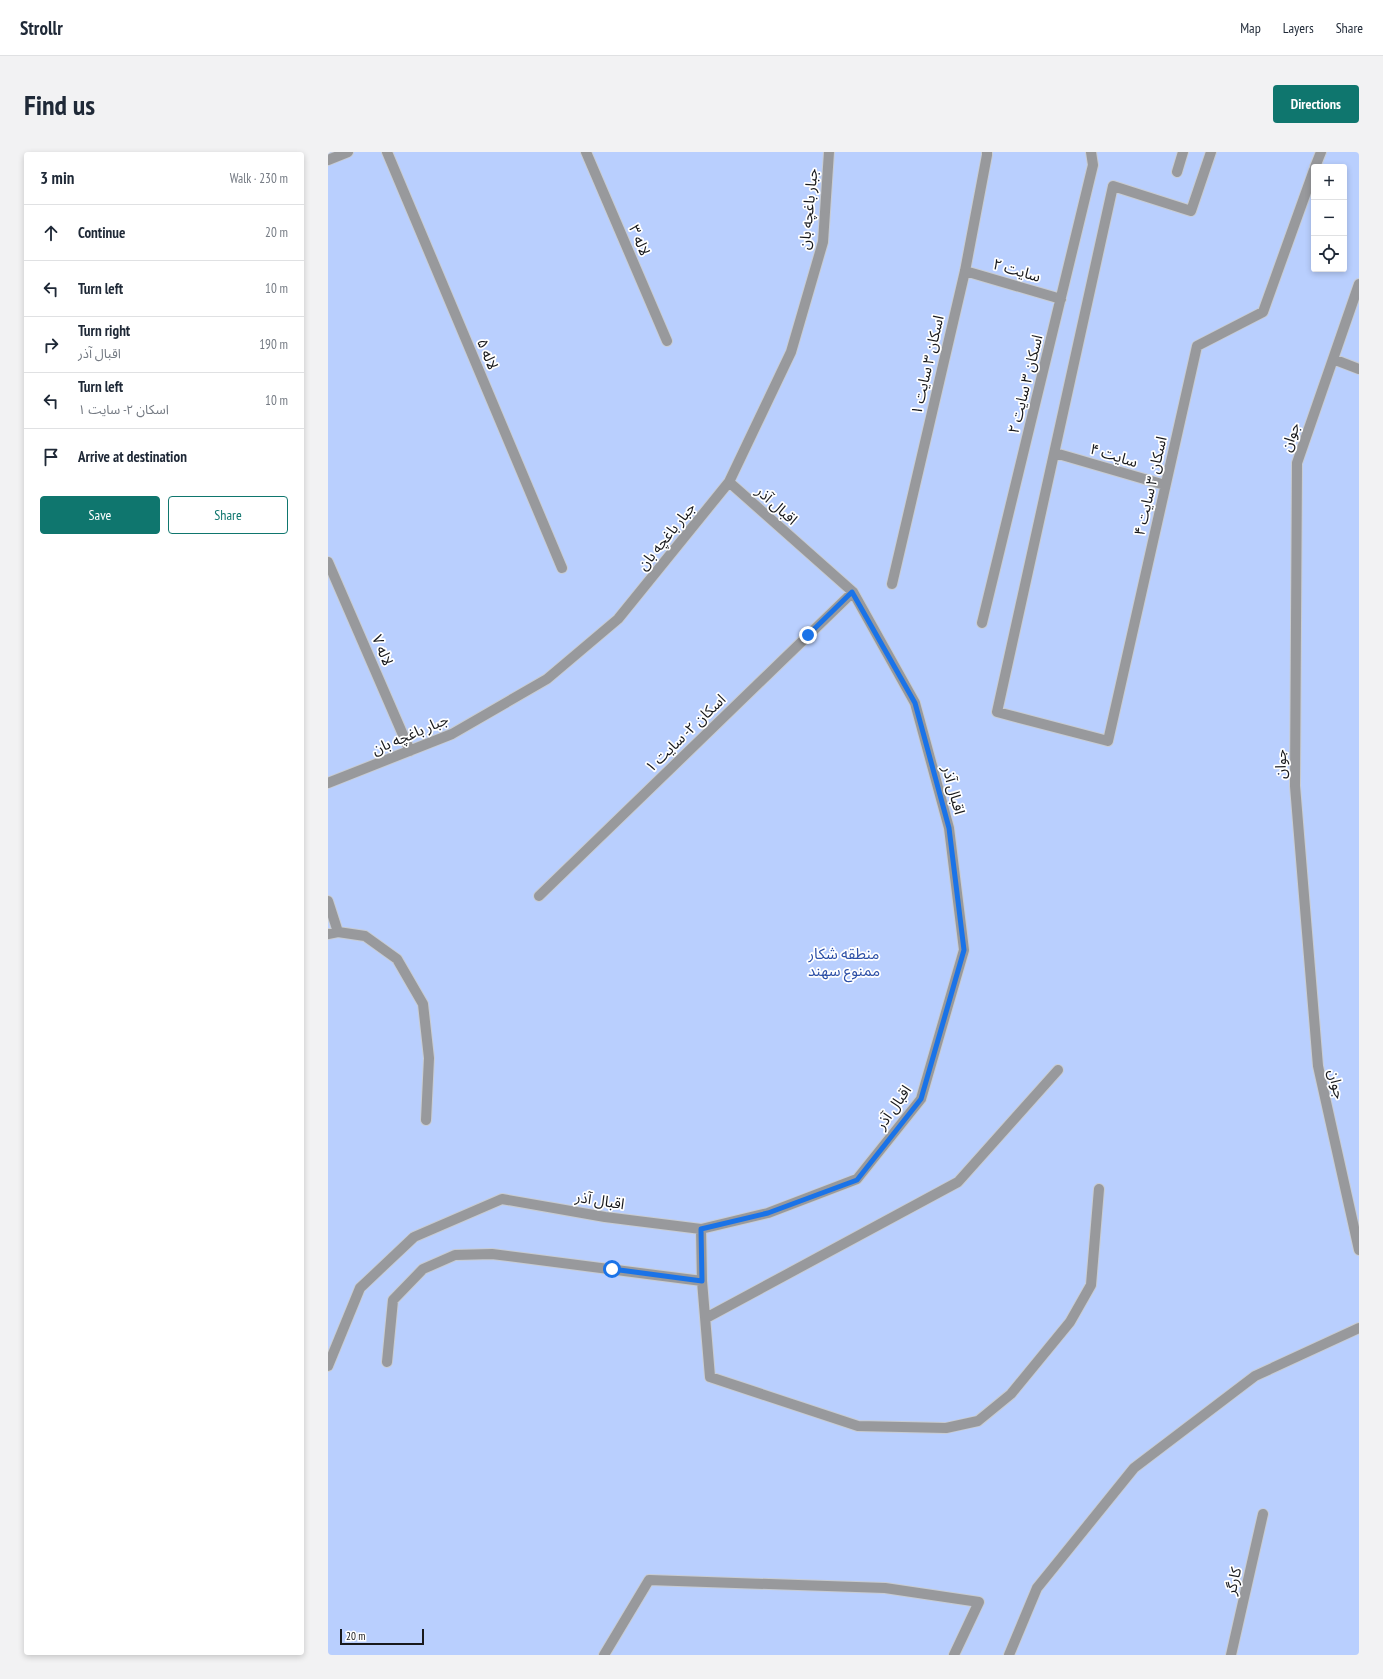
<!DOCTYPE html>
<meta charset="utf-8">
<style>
:root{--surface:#fff;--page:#f2f2f3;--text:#1f2937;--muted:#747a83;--line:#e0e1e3;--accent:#0f766e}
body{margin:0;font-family:"PT Sans Narrow","Noto Sans Arabic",sans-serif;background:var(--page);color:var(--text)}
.controls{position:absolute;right:12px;top:12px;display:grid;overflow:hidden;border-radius:4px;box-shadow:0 2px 6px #0003}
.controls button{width:36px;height:36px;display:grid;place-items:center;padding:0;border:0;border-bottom:1px solid var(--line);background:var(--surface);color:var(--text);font:20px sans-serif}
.scale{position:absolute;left:12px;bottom:10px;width:84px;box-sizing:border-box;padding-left:4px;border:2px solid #18191c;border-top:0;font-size:11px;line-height:14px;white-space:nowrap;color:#18191c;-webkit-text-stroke:3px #fff;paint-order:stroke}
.stop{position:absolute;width:12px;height:12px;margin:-9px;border:3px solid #1a73e8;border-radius:50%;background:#fff}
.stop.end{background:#1a73e8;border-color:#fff;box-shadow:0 1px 4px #0008}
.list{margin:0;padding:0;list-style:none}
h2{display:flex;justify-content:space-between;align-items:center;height:52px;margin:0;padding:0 16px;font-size:17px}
h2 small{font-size:13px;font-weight:400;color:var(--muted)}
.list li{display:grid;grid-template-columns:26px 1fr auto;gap:12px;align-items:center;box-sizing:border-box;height:56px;padding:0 16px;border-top:1px solid var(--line)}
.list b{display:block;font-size:15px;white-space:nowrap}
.list p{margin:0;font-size:13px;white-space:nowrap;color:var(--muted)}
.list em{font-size:13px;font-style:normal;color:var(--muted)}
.actions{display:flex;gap:8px;padding:12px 16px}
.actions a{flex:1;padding:9px 0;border:1px solid var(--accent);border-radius:4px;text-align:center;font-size:14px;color:var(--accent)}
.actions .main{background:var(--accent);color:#fff}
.icon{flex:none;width:22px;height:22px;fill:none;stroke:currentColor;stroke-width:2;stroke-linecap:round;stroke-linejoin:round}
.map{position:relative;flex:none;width:1031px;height:1503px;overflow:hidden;border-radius:4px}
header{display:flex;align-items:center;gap:24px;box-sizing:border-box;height:56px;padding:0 20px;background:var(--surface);border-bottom:1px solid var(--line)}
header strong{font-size:19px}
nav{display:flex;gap:22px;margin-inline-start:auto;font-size:14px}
.intro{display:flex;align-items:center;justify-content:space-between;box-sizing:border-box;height:96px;padding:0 24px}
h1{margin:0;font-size:28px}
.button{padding:10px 18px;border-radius:4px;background:var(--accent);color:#fff;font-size:14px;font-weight:700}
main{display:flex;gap:24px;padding:0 24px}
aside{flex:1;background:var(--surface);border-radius:4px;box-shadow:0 2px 6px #0003}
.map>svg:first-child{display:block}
.green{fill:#b9cffe;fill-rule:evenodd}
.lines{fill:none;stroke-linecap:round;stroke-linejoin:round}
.minor-casing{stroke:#c8ccd2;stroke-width:12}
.minor{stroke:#98999c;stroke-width:10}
.route{stroke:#1a73e8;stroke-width:5}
.labels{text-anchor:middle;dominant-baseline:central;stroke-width:3.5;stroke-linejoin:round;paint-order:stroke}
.street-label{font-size:15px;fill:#18191c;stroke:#fff}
.park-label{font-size:15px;fill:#2c4fa6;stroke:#fff}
</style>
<header>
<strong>Strollr</strong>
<nav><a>Map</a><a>Layers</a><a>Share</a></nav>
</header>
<div class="intro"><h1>Find us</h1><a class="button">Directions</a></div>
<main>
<aside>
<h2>3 min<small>Walk · 230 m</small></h2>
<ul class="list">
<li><svg class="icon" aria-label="ahead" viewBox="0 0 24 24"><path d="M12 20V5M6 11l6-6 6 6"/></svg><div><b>Continue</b></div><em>20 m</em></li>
<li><svg class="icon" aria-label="left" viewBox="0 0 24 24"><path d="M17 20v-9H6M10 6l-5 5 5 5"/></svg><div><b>Turn left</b></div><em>10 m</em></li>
<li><svg class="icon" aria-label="right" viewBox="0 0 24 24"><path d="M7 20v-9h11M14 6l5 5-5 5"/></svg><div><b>Turn right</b><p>اقبال آذر</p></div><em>190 m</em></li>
<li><svg class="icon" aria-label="left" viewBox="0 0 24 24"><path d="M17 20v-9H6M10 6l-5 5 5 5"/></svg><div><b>Turn left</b><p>اسکان ۲- سایت ۱</p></div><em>10 m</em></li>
<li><svg class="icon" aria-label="arrive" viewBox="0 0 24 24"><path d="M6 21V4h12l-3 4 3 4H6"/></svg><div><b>Arrive at destination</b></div></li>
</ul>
<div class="actions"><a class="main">Save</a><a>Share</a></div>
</aside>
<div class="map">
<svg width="1031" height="1503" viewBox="0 0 1031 1503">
<rect width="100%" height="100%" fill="#eaeef5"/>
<path class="green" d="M 0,0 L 1031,0 L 1031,1503 L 0,1503 ZM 986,15 L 1016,15 L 1016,117 L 986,117 Z"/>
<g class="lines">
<defs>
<path id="minor" d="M 59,0 L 234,416
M 258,0 L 339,189
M 883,0 L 863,59 L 785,34 L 669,560 L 780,589 L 869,194 L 935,160 L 986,18
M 0,8 L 20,0
M 987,15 L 993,0
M 849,20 L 855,0
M 637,119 L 733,147
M 1031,132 L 969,311 L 967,634 L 990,914 L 1031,1098
M 1005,207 L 1031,217
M 727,301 L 837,333
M 0,410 L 82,599
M 564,432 L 637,119 L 659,3 L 659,0
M 654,471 L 765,13 L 763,0
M 0,631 L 124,582 L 219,527 L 290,467 L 401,330 L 463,200 L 495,90 L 501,0
M 211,744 L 525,440
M 0,749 L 10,780
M 0,782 L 10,780 L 37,784 L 69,807 L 95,852 L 101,906 L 98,968
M 373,1077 L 374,1129 L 382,1225 L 530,1274 L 618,1276 L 650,1269 L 683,1242 L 742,1170 L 763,1133 L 771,1037
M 378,1166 L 630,1030 L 730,918
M 59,1210 L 65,1148 L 95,1117 L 127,1103 L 164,1102 L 374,1129
M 0,1214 L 32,1136 L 86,1085 L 174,1047 L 277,1065 L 373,1077 L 440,1061 L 529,1027 L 593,947 L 636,798 L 621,676 L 587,551 L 525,440 L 401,330
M 276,1503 L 321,1428 L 557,1436 L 651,1450 L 626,1503
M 681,1503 L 709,1436 L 806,1316 L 927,1224 L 1031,1176
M 903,1503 L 935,1362"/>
</defs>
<use href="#minor" class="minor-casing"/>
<use href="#minor" class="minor"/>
</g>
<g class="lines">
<path class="route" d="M 284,1117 L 374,1129 L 373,1077 L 440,1061 L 529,1028 L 593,947 L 636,798 L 621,676 L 587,551 L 524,440 L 480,483"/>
</g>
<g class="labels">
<g class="street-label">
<text transform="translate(480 57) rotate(-84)">جبار باغچه بان</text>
<text transform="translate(312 88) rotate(67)">لاله ۳</text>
<text transform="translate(689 118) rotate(16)">سایت ۲</text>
<text transform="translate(160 202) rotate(67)">لاله ۵</text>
<text transform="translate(599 213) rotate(-77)">اسکان ۳ سایت ۱</text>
<text transform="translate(697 232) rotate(-76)">اسکان ۳ سایت ۲</text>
<text transform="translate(962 285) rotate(-71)">جوان</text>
<text transform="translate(786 303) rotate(17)">سایت ۴</text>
<text transform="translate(822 334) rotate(-77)">اسکان ۳ سایت ۴</text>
<text transform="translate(449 353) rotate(42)">اقبال آذر</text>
<text transform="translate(338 384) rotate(-51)">جبار باغچه بان</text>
<text transform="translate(55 498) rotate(67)">لاله ۷</text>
<text transform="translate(357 581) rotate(-44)">اسکان ۲- سایت ۱</text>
<text transform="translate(82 582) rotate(-23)">جبار باغچه بان</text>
<text transform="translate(952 612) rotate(-90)">جوان</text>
<text transform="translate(626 638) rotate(75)">اقبال آذر</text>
<text transform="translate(1009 932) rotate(77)">جوان</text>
<text transform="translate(565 955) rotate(-55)">اقبال آذر</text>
<text transform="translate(272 1048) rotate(9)">اقبال آذر</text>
<text transform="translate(905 1429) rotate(-77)">کارگر</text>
</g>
<g class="park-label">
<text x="516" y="801">منطقه شکار<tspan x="516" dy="17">ممنوع سهند</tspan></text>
</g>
</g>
</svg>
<div class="controls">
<button>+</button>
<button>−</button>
<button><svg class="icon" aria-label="locate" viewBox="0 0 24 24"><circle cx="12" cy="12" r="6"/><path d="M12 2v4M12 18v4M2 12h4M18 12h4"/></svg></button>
</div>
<div class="scale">20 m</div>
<div class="stop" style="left:284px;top:1117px"></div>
<div class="stop end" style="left:480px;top:483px"></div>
</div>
</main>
